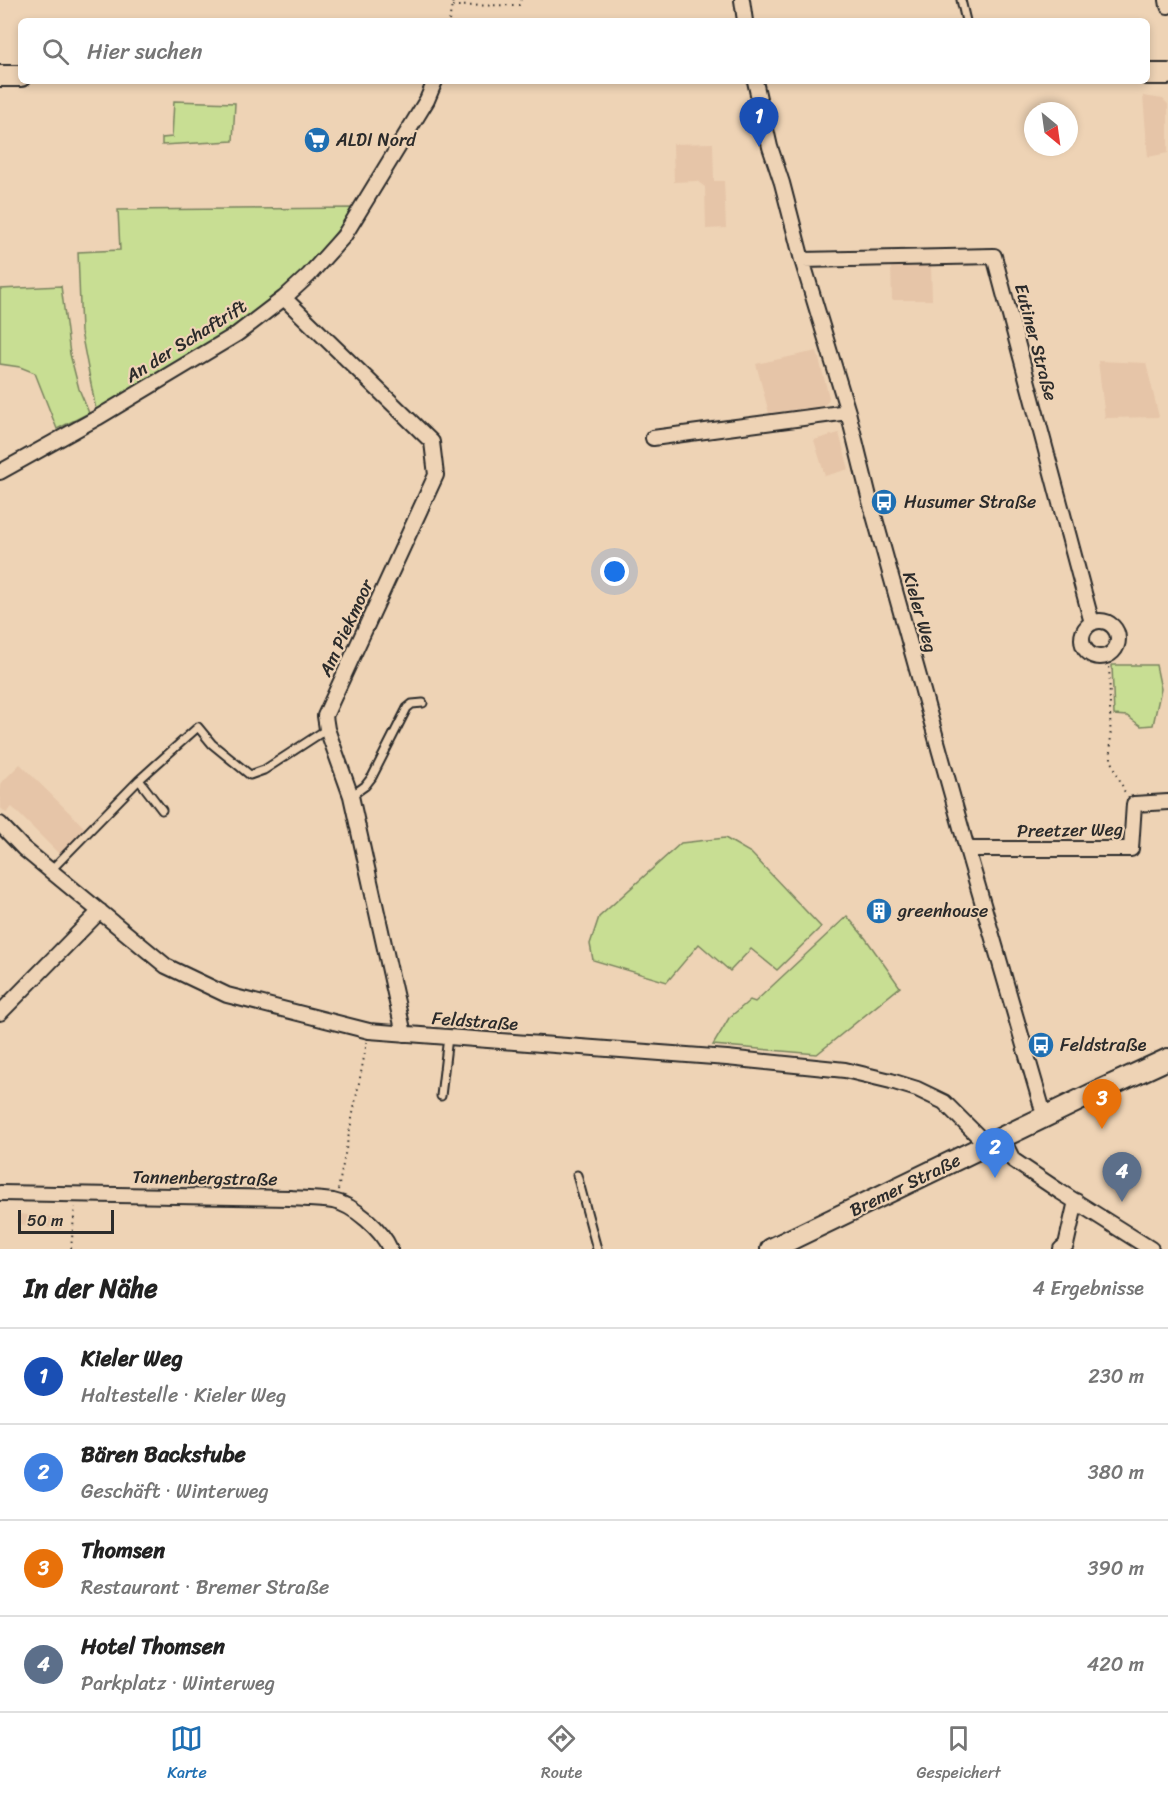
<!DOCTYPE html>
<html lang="de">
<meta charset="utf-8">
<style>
:root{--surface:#fff;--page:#f6f6f6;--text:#222;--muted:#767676;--line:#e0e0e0;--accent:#1f6fb2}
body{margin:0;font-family:Sriracha,sans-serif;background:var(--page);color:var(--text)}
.compass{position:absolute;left:1024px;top:102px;width:54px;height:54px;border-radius:50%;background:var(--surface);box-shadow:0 3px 9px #0003;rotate:151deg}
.scale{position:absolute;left:18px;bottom:15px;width:96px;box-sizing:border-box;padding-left:6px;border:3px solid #2b2b2b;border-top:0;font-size:16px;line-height:21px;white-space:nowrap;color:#2b2b2b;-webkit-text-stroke:4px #eed3b5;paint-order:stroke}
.you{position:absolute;left:615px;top:572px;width:21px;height:21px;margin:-15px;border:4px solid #fff;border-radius:50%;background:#1a73e8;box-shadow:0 0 0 9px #1a73e833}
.badge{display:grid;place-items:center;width:39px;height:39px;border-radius:50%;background:var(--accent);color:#fff;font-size:20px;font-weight:700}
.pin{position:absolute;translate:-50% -50px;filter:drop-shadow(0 2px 3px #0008)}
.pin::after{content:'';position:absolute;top:32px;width:21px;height:18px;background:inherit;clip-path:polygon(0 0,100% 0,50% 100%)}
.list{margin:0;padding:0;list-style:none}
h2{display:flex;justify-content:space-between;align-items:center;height:78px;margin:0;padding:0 24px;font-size:26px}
h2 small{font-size:20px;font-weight:400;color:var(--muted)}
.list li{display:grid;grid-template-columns:39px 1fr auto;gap:18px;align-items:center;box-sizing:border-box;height:96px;padding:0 24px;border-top:2px solid var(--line)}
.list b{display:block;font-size:22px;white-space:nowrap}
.list p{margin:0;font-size:20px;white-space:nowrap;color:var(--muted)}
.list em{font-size:20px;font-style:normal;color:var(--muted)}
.icon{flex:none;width:33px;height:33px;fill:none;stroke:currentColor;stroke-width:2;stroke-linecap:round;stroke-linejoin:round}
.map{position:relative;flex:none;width:1168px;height:1249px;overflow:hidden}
.search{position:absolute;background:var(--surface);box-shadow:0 3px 9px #0003;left:18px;right:18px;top:18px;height:66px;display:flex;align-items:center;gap:15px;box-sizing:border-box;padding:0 21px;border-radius:9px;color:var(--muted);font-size:22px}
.sheet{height:462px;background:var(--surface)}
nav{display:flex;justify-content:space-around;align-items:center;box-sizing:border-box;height:84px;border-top:2px solid var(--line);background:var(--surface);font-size:16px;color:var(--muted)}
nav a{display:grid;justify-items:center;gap:3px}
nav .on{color:var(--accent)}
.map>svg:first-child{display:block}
.built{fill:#e6c5a8}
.green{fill:#c8de93;stroke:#7a845f;stroke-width:1.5}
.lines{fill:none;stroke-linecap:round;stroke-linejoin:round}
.lane-casing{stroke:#2b2b2b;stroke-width:11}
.street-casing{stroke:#2b2b2b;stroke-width:18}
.secondary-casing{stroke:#2b2b2b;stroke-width:24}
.path{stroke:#2b2b2b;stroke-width:2;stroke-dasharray:1.5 4.5;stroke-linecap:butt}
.lane{stroke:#eed3b5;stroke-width:7}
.street{stroke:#eed3b5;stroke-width:14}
.secondary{stroke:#eed3b5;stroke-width:20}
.labels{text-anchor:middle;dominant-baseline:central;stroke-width:4.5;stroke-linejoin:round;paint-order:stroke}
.poi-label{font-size:18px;fill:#2b2b2b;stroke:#eed3b5;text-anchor:start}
.street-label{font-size:18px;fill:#2b2b2b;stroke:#eed3b5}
</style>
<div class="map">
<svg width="1168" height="1249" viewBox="0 0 1168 1249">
<rect width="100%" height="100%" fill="#eed3b5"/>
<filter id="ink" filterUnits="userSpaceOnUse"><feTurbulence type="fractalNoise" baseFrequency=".0167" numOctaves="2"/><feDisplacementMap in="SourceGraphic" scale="12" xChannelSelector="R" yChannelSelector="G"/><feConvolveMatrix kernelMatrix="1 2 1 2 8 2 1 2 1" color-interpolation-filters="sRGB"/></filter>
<g filter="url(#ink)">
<path class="built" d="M 1143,96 L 1163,99 L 1168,104 L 1168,153 L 1148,157 Z
M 713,143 L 714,181 L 724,181 L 726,228 L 706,229 L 705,187 L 697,181 L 674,182 L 673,144 Z
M 931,265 L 932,300 L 892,300 L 891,266 Z
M 817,351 L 829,397 L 828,401 L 824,406 L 769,413 L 756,364 Z
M 1098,361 L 1146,363 L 1159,417 L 1105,418 Z
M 839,433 L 849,469 L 825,476 L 814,440 Z
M 20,764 L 86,829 L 60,855 L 12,807 L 6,813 L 0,807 L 0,784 Z
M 18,1214 L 62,1218 L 61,1229 L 17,1224 Z"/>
<path class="green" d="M 174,101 L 235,103 L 233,141 L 162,145 L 162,138 L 172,137 Z
M 354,208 C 337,231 320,255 298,275 C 239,331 167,372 96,410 L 81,332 L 78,252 L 120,250 L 118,210 Z
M 61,286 L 70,354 L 79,389 L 89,413 L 57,429 L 35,373 L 20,367 L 0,364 L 0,289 Z
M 1112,665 L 1156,665 L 1161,689 L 1153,725 L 1141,726 L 1127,716 L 1114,715 Z
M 725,838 L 751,853 L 821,927 L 777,970 L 751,949 L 730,971 L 699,944 L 667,982 L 593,960 L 590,944 L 599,917 L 681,843 Z
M 847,916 L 866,939 L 900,987 L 817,1054 L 713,1045 L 729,1018 L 750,1000 L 755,1002 Z"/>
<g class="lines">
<defs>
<path id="lane" d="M 961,0 L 966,21
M 139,780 L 162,810
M 351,796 L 365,786 L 372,777 L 407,708 L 412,704 L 423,703
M 51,870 L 139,780 L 198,727 L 212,744 L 250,775 L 264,770 L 327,729
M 441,1096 L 448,1037
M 577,1175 L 597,1249"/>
<path id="street" d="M 742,0 L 745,21
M 1167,0 L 1168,6
M 755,81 L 770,147 L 782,183 L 802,260 L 848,412 L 870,501 L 967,849 L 1045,1118
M 802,260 L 994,256 L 1092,623
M 284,298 L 432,442 L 436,475 L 325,716 L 327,729 L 351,796 L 404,1034
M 653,438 L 848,412
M 0,472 L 97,418 L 237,334 L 284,298 L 309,275 L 344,236 L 427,100 L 435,81
M1082 639a18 18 0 1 1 36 0a18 18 0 1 1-36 0Z
M 0,824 L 23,848 L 166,966 L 227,995 L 369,1031 L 727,1058 L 845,1070 L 891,1081 L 917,1089 L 944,1102 L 987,1145
M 967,849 L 1131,849 L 1134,804 L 1168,802
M 0,1013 L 100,911
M 1002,1138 L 1013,1160 L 1059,1191 L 1151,1249
M 0,1193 L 290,1198 C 305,1199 319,1199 333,1201 C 354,1205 382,1230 390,1249
M 1061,1249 L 1066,1245 L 1076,1201"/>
<path id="secondary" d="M 1147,74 L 1168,74
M 0,76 L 21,76
M 771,1249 L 1090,1095 L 1168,1059"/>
</defs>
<use href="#lane" class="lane-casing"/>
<use href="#street" class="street-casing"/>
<use href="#secondary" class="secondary-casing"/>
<path class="path" d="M 452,6 L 519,5 L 521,0
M 449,21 L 453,0
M 1109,655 L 1111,759 L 1126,795
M 338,1190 L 367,1042
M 71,1249 L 75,1207"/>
<use href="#lane" class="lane"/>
<use href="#street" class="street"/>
<use href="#secondary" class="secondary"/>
</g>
</g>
<defs>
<symbol id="supermarket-disc" viewBox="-11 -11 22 22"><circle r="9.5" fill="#1f6fb2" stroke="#eed3b5"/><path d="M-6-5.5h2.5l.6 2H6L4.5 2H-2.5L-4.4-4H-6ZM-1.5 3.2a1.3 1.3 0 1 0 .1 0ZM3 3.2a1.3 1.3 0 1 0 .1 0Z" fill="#fff"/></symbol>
<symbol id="bus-disc" viewBox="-11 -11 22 22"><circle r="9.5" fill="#1f6fb2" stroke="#eed3b5"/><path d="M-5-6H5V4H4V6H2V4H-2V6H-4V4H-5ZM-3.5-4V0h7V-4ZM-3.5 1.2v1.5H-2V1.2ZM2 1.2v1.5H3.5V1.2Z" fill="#fff"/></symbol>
<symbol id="building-disc" viewBox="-11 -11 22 22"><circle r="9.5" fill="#1f6fb2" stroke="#eed3b5"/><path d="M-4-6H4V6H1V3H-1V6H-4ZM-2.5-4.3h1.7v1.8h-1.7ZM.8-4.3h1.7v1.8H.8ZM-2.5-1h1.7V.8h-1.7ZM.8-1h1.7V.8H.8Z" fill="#fff"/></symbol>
</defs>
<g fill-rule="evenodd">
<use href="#supermarket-disc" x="302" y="125" width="30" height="30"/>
<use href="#bus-disc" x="869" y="487" width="30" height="30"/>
<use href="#building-disc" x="864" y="896" width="30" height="30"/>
<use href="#bus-disc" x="1026" y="1030" width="30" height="30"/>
</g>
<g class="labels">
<g class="poi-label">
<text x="336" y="140">ALDI Nord</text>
<text x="904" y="502">Husumer Straße</text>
<text x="898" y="911">greenhouse</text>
<text x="1060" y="1045">Feldstraße</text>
</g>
<g class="street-label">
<text transform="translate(186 341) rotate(-32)">An der Schaftrift</text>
<text transform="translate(1036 342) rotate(75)">Eutiner Straße</text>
<text transform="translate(920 612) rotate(74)">Kieler Weg</text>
<text transform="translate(346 628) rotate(-65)">Am Piekmoor</text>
<text transform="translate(1070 830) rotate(-1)">Preetzer Weg</text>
<text transform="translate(475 1021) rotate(4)">Feldstraße</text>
<text transform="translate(205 1178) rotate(1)">Tannenbergstraße</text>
<text transform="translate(905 1185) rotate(-26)">Bremer Straße</text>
</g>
</g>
</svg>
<svg class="compass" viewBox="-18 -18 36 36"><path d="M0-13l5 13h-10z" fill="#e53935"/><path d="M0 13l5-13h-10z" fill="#767676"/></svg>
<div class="scale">50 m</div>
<div class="you"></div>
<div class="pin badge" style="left:759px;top:147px;background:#1a4fb4">1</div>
<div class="pin badge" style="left:995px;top:1178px;background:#3f7fe0">2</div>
<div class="pin badge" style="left:1102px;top:1129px;background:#e8710a">3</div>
<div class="pin badge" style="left:1122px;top:1202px;background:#5c6f8a">4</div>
<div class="search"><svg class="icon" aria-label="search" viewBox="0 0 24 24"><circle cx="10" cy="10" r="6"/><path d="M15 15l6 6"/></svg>Hier suchen</div>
</div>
<section class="sheet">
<h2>In der Nähe<small>4 Ergebnisse</small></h2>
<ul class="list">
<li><span class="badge" style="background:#1a4fb4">1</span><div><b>Kieler Weg</b><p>Haltestelle · Kieler Weg</p></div><em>230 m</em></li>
<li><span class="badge" style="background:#3f7fe0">2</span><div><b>Bären Backstube</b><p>Geschäft · Winterweg</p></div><em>380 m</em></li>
<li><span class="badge" style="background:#e8710a">3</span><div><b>Thomsen</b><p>Restaurant · Bremer Straße</p></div><em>390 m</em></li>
<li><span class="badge" style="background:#5c6f8a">4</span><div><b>Hotel Thomsen</b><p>Parkplatz · Winterweg</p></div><em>420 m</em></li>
</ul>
</section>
<nav>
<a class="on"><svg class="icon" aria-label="map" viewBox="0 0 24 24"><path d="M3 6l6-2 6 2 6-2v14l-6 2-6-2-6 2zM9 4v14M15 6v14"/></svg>Karte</a>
<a><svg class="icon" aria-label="directions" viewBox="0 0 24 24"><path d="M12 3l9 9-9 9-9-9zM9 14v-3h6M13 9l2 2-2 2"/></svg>Route</a>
<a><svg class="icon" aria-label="saved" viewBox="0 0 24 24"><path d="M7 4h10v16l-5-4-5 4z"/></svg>Gespeichert</a>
</nav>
